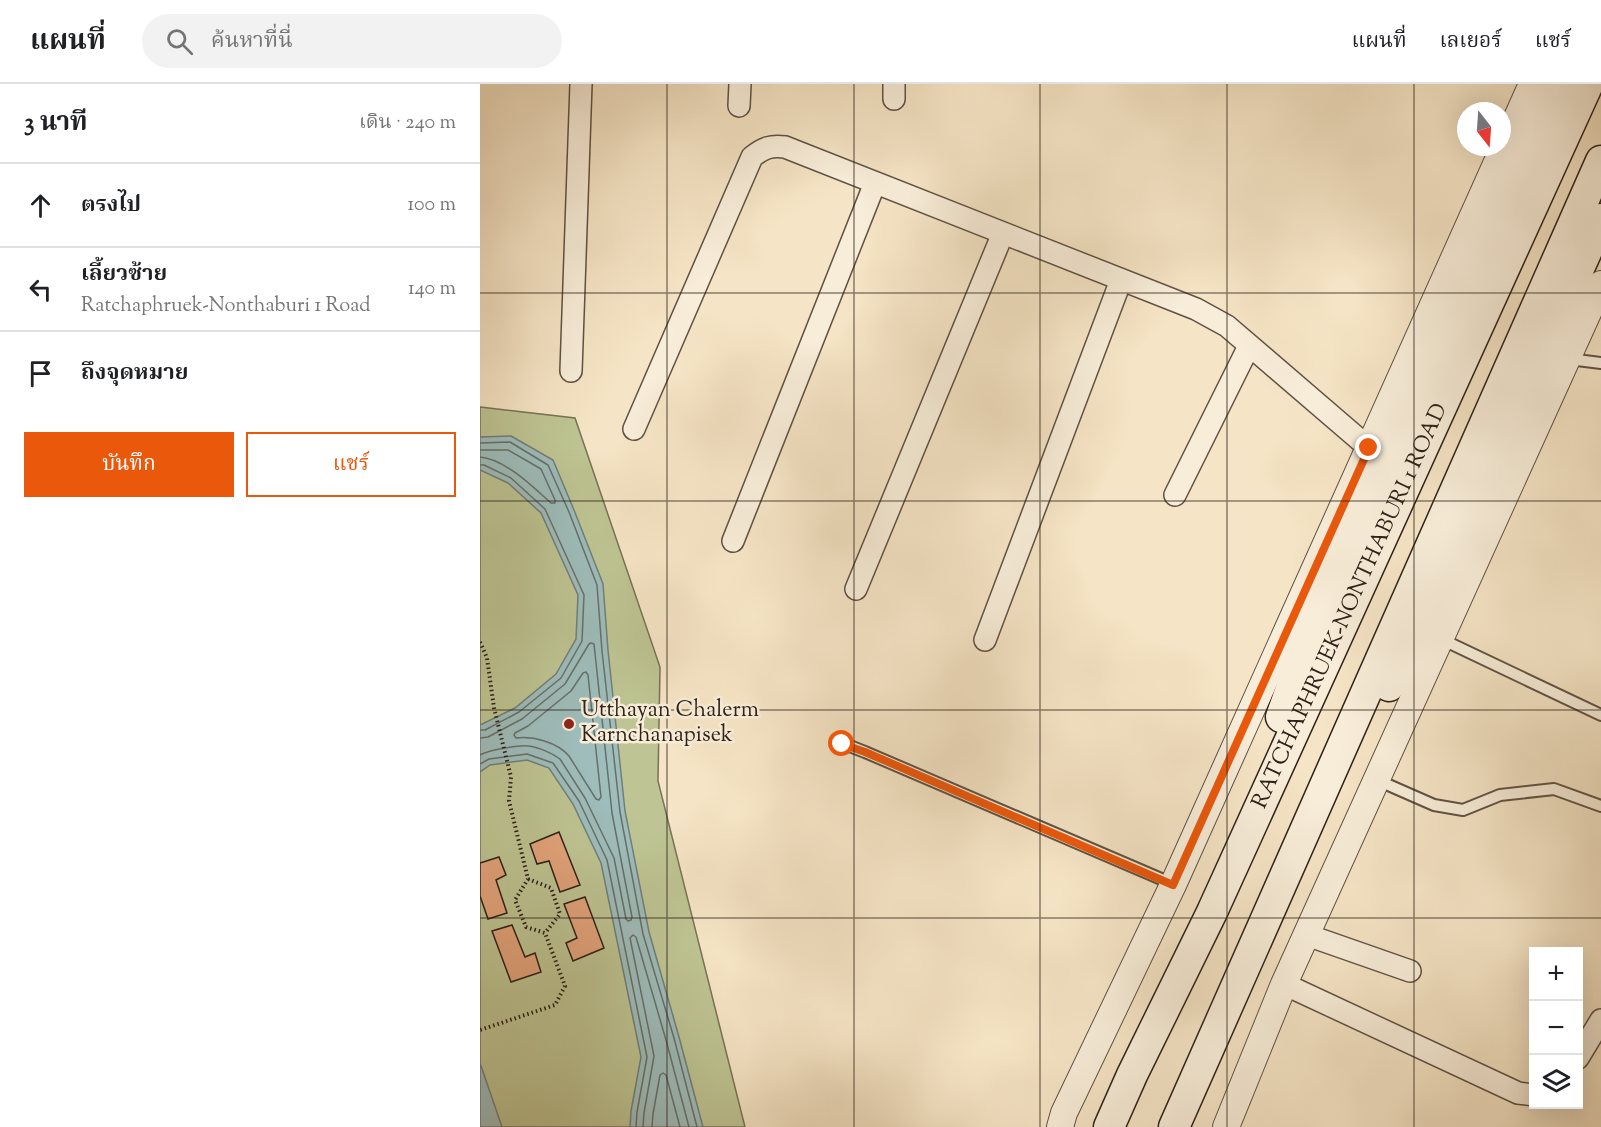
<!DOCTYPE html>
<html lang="th">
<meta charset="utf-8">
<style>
:root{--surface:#fff;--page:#f2f2f2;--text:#202124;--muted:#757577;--line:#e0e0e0;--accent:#ea580c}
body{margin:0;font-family:"Sorts Mill Goudy","Noto Serif Thai",serif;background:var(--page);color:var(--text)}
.controls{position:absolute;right:18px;bottom:18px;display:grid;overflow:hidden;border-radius:0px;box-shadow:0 6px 24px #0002}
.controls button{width:54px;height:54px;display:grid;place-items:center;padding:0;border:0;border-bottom:2px solid var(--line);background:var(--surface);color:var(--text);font:30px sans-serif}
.compass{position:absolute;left:977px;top:18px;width:54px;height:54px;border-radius:50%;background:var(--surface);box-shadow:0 6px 24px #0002;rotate:163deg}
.stop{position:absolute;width:18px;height:18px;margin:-14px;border:4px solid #ea580c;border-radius:50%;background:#fff}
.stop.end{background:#ea580c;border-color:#fff;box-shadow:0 2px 6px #0008}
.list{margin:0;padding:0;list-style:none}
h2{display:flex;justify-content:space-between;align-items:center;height:78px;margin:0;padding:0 24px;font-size:26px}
h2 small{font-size:20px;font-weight:400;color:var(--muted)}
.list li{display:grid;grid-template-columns:39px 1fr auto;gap:18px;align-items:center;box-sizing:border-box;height:84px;padding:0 24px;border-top:2px solid var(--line)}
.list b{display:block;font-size:22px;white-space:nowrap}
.list p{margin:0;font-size:20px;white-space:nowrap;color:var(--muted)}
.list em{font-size:20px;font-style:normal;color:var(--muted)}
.actions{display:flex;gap:12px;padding:18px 24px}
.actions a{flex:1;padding:14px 0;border:2px solid var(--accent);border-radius:0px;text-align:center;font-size:21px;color:var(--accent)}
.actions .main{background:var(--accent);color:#fff}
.icon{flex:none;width:33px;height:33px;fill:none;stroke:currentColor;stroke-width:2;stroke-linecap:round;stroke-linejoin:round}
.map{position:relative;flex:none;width:1121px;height:1043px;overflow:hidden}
header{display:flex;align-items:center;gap:36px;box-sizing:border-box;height:84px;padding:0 30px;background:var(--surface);border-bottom:2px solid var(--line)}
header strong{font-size:28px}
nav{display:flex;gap:33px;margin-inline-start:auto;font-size:21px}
.search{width:420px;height:54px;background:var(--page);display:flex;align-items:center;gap:15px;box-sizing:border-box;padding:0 21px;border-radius:33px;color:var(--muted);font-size:22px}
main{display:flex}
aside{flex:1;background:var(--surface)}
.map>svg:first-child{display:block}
.green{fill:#bec493;stroke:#767356;stroke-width:1.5}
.water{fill:#9ebdbb;stroke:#717f7a;stroke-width:1.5}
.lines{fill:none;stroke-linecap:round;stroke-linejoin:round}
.shore{stroke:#66706a;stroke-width:1.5}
.building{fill:#e1a37b;stroke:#2d2219;stroke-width:1.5}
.service-casing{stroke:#5f5244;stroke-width:14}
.minor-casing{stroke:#5f5244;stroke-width:24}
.tertiary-casing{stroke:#5f5244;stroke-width:28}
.secondary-casing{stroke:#2d2219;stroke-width:33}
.path{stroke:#2d2219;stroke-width:4;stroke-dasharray:1.5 3;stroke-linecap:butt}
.service{stroke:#f8edd9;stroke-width:10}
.minor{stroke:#f8edd9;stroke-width:21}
.tertiary{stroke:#f8edd9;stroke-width:26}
.secondary{stroke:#f8edd9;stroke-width:30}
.route{stroke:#ea580c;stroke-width:8}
.grid{fill:none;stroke:#2d2219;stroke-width:1.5;stroke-opacity:0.55}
.poi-dot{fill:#8f2418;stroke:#f8edd9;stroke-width:2}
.labels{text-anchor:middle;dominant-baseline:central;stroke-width:5;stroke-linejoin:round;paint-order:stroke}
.street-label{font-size:22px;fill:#2d2219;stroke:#f8edd9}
.poi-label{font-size:22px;fill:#2d2219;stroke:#f8edd9;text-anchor:start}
</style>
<header>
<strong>แผนที่</strong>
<div class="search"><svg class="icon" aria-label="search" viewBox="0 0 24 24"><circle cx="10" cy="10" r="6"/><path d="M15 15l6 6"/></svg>ค้นหาที่นี่</div>
<nav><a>แผนที่</a><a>เลเยอร์</a><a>แชร์</a></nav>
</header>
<main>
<aside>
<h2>3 นาที<small>เดิน · 240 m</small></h2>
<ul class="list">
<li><svg class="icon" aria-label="ahead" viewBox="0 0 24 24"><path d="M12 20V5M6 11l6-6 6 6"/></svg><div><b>ตรงไป</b></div><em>100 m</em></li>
<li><svg class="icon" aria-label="left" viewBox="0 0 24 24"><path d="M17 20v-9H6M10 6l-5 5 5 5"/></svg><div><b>เลี้ยวซ้าย</b><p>Ratchaphruek-Nonthaburi 1 Road</p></div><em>140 m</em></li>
<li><svg class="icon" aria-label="arrive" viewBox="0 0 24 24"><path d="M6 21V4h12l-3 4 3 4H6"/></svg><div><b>ถึงจุดหมาย</b></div></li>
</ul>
<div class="actions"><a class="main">บันทึก</a><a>แชร์</a></div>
</aside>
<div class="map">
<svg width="1121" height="1043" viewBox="0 0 1121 1043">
<rect width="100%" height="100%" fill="#f5e4c5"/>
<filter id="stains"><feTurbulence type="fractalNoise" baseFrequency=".00333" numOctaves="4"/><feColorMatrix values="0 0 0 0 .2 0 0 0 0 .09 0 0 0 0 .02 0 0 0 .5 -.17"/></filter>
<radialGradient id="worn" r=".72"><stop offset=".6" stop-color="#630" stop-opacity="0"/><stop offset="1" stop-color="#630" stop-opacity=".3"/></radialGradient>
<path class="green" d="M 0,323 L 95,334 L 180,583 L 178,697 L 265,1043 L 0,1043 Z"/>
<path class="water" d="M 31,352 L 73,376 L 94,426 L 123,500 L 128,566 L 145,727 L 169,848 L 199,953 L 223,1043 L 150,1043 L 151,1027 L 161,973 L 121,779 L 93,720 L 69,684 L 47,676 L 10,681 L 0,688 L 0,641 L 35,624 L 76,590 L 96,555 L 98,511 L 61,429 L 28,399 L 0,386 L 0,353 Z
M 0,979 L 22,1043 L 0,1043 Z"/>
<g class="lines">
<path class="shore" d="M 0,359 L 30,358 L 68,381 L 89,428 L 117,501 L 122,567 L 140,728 L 163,850 L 194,954 L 217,1043
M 0,366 L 28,366 L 61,385 L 75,416 L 75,419 L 71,419 C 53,403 25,375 0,373
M 0,381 L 4,381 L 31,394 L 65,425 L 104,511 L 102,557 L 81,594 L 39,628 L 5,646 L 0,646
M 106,588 L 108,591 L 121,713 L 119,716 L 116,715 L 89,672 C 77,658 53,652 36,654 L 34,651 L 35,649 L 48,642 L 91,607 L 103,589 Z
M 0,654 L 8,653 L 42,635 L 85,600 L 109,560 L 111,559 L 114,560 L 132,729 L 152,833 L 151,836 L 148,837 L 146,835 L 134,774 L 105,714 L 80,675 C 72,669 58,663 48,662 C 39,661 8,666 0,671
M 0,680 L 9,675 L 47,670 L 73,679 L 99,717 L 127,776 L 167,973 L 157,1028 L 156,1043
M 163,1043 L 164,1029 L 174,972 L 150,854 L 153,851 L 156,853 L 186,956 L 209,1043
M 172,1043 L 173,1030 L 180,991 L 183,989 L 186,991 L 200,1043"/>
</g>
<path class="building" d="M 79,748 L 100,801 L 80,808 L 69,777 L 57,780 L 50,760 Z
M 19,773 L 26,791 L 16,796 L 27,829 L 8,835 L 0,812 L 0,779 Z
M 105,813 L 124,864 L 93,877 L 86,859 L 97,854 L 84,820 Z
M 32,841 L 45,873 L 55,869 L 61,888 L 31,898 L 12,847 Z"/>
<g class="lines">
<defs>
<path id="service" d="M 1089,275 L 1121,279
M 961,555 L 1121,631
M 362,659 L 385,668 L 693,800
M 897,696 L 954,721 L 983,726 L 1020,711 L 1074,705 L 1121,722"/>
<path id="minor" d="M 414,15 L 414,0
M 259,22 L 260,0
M 91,287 L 101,0
M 154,345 L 272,73 C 283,64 291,61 305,63 L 716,225 L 747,242 L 889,364
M 695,411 L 769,262
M 253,457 L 395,99
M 376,505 L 523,149
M 505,556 L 641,196
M 827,851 L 930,887
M 804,900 L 1038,1009 L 1054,1011
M 1098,974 L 1121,936"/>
<path id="tertiary" d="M 580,1043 L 584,1029 L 693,801 L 1052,0
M 746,1043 L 804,900 L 1121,200"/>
<g id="secondary">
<path d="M 909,602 L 931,560 L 1121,135"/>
<path d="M 801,633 L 829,554 L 1078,0"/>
<path id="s1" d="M 629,1043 L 652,991 L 732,828 L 1108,0"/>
<path d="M 694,1043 L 1121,77"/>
</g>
</defs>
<use href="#service" class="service-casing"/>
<use href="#minor" class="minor-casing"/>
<use href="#tertiary" class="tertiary-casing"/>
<use href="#secondary" class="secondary-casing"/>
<path class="path" d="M 0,558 L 7,574 L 14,624 L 31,693 L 29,717 L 48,795 L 35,816 L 46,843 L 65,849 L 85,902 L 75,921 L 0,946
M 48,795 L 71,804 L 80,830 L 65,849"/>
<use href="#service" class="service"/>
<use href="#minor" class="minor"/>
<use href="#tertiary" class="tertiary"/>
<use href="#secondary" class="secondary"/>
</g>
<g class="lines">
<path class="route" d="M 362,660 L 385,668 L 693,801 L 889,364"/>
</g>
<path class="grid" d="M 187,0 L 187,1043M 374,0 L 374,1043M 560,0 L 560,1043M 747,0 L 747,1043M 934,0 L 934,1043M 0,209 L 1121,209M 0,417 L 1121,417M 0,626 L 1121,626M 0,834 L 1121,834"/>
<circle class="poi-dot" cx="89" cy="640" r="6"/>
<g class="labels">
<g class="street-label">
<text stroke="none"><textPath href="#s1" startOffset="574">RATCHAPHRUEK-NONTHABURI 1 ROAD</textPath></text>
</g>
<g class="poi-label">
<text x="101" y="627">Utthayan Chalerm<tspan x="101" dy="25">Karnchanapisek</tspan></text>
</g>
</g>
<rect width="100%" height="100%" filter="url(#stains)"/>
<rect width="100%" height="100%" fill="url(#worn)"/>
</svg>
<div class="controls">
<button>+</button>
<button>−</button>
<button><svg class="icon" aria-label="layers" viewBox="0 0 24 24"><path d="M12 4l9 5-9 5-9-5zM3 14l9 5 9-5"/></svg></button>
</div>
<svg class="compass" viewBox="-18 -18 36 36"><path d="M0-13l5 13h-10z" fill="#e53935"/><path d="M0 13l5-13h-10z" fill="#757577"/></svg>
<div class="stop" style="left:362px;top:660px"></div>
<div class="stop end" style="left:889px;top:364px"></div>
</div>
</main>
